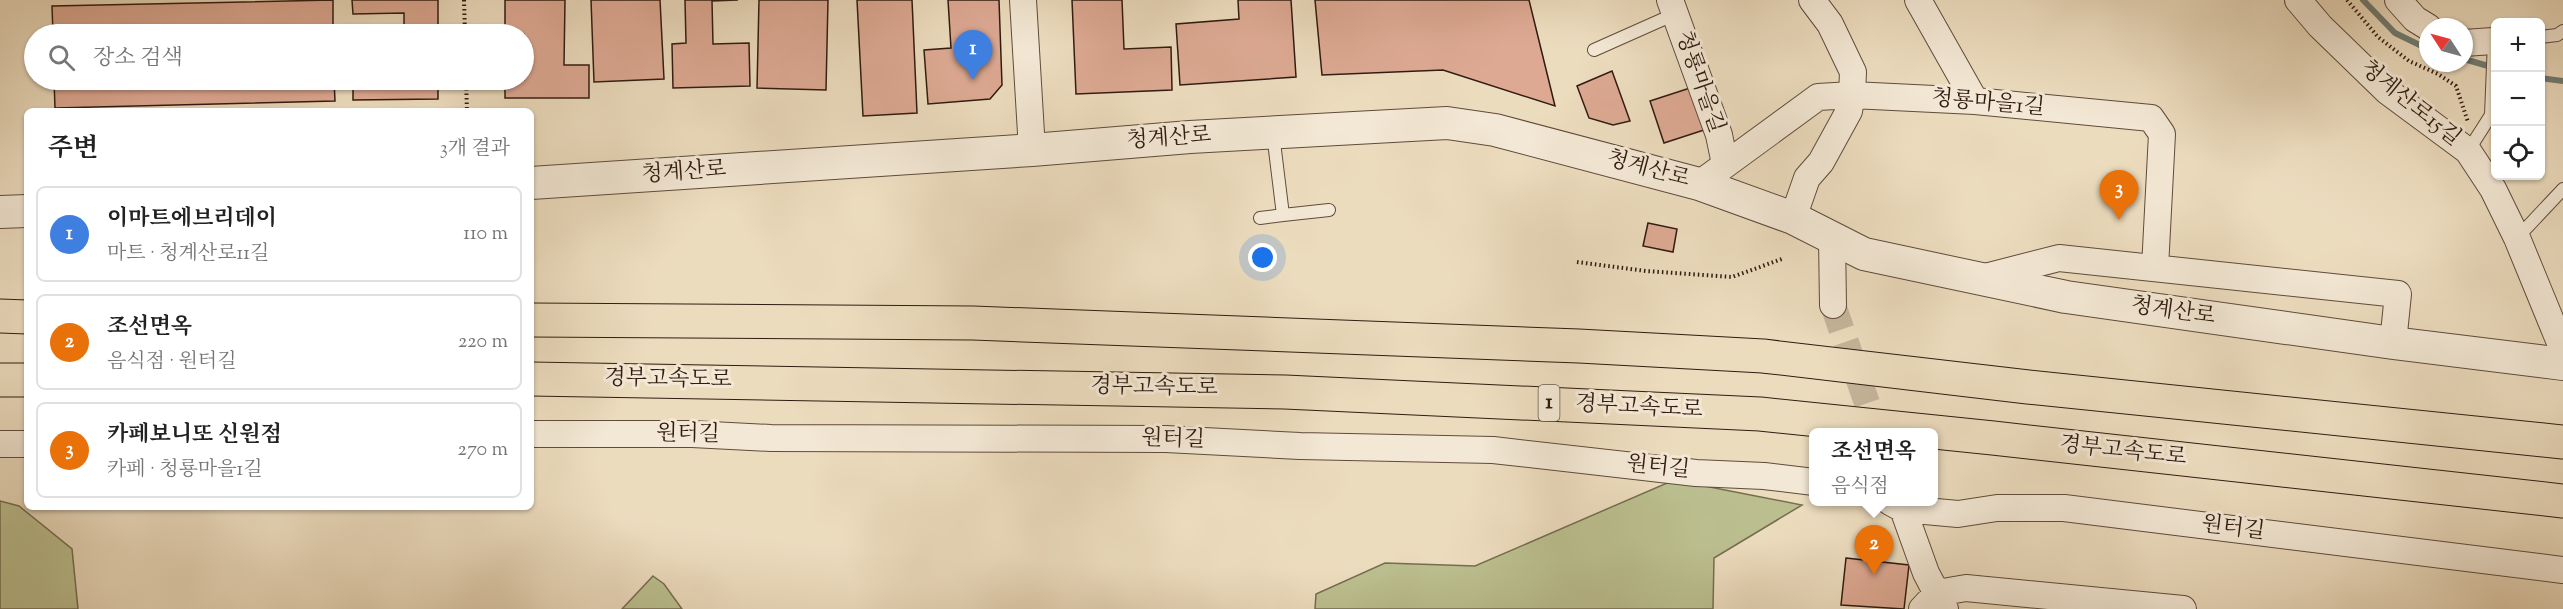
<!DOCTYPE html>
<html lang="ko">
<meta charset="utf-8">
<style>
:root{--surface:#fff;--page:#f2f2f2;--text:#222;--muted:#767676;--line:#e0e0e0;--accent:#0b8043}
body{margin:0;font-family:"Sorts Mill Goudy","Noto Serif KR",serif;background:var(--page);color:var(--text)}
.controls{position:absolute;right:18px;top:18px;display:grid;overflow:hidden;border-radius:9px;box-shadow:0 2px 4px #0004}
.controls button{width:54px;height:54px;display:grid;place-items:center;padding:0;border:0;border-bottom:2px solid var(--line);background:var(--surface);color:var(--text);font:30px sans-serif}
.compass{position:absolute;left:2419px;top:18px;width:54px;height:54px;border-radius:50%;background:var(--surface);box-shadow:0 2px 4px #0004;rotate:306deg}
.you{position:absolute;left:1263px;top:258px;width:21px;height:21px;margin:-15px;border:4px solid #fff;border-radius:50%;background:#1a73e8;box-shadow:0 0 0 9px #1a73e833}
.badge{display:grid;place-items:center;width:39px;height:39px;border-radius:50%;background:var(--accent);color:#fff;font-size:20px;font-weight:700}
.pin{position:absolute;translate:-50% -50px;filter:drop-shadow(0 2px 3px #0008)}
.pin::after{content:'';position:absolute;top:32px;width:21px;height:18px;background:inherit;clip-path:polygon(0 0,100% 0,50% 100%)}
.popup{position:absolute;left:1809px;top:428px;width:129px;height:78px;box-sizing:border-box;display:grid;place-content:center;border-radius:9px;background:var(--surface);filter:drop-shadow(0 2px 4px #0005);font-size:20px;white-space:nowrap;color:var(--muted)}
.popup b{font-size:22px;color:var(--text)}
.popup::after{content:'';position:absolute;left:50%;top:100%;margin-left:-12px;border:12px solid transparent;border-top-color:var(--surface)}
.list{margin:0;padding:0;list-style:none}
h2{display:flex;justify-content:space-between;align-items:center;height:78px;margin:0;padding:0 24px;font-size:26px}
h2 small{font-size:20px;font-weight:400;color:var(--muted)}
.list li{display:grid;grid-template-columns:39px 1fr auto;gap:18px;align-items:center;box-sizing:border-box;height:96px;margin:0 12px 12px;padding:0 12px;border:2px solid var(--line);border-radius:9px}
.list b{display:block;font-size:22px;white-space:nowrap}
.list p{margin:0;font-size:20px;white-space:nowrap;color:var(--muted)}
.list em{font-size:20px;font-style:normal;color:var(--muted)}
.icon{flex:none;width:33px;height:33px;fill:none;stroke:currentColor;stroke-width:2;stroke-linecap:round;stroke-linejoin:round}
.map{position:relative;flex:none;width:2563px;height:609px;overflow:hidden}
.search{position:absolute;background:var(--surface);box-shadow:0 2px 4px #0004;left:24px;top:24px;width:510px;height:66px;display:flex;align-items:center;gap:15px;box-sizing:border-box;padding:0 21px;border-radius:33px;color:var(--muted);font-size:22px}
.panel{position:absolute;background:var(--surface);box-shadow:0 2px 4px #0004;left:24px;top:108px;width:510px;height:402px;border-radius:9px}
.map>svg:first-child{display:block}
.green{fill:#bbbf8f;stroke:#766d50;stroke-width:1.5}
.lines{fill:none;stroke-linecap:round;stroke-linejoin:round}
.stream{stroke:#6f7c72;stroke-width:6}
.building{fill:#dda993;stroke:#301b11;stroke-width:1.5}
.minor-tunnel{stroke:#c6b59b;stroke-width:26;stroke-dasharray:26 13;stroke-linecap:butt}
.service-casing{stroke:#5f4b3c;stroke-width:14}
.minor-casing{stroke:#5f4b3c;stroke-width:28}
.tertiary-casing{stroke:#5f4b3c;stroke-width:34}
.motorway-casing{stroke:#301b11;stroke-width:35}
.path{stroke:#301b11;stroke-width:4;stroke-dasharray:1.5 3;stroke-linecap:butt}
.service{stroke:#f3e8d5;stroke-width:12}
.minor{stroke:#f3e8d5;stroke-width:26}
.tertiary{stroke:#f3e8d5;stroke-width:32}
.motorway{stroke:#ecdcbe;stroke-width:33}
.labels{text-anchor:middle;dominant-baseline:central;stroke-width:6;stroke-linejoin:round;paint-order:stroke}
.shield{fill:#f3e8d5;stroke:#6a584c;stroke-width:1.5}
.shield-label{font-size:21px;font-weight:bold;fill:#301b11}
.street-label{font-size:22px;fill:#301b11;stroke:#f3e8d5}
</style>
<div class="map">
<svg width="2563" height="609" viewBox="0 0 2563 609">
<rect width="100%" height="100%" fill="#ecdcbe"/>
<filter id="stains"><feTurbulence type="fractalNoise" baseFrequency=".00333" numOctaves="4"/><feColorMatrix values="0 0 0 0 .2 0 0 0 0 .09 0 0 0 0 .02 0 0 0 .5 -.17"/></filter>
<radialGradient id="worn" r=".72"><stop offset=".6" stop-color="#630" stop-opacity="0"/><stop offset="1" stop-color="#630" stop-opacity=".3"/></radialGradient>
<path class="green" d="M 1674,480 L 1802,505 L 1714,558 L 1713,609 L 1315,609 L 1316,594 L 1385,563 L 1475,566 Z
M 0,501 L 19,506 L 72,549 L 78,609 L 0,609 Z
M 653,576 L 664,584 L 682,609 L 622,609 Z"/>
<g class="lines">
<path class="stream" d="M 2363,0 L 2395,33 L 2428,49
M 2464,59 L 2495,68
M 2540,78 L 2563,81"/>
</g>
<path class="building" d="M 333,0 L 333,34 L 53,34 L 52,6 Z
M 352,0 L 438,0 L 438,34 L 404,34 L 404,13 L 353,14 Z
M 505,0 L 565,0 L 564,65 L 589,65 L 589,98 L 505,98 L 505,80 L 524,80 L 524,34 L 505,34 Z
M 591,0 L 660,0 L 664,79 L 594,82 Z
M 685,0 L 738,0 L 712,1 L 713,44 L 749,43 L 750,86 L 673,88 L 672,44 L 686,43 Z
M 759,0 L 828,0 L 826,90 L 757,88 Z
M 857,0 L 912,0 L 917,113 L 863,116 Z
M 948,0 L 999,0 L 1002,85 L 990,99 L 928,104 L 924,50 L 951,48 Z
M 1072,0 L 1122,0 L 1124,49 L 1171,47 L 1172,90 L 1076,94 Z
M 1238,0 L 1291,0 L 1296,77 L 1180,85 L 1176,24 L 1239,19 Z
M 1315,0 L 1529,0 L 1555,106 L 1443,70 L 1322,75 Z
M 1612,71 L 1630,121 L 1613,125 L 1589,118 L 1577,86 Z
M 54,80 L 334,80 L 335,101 L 55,108 Z
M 353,80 L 438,80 L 438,99 L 353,100 Z
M 1690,88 L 1704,130 L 1664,143 L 1650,101 Z
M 1648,223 L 1677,229 L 1673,252 L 1643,246 Z
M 1846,558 L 1909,565 L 1904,609 L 1841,605 Z"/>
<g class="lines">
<path class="minor-tunnel" d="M 1833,305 L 1877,432"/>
<defs>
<path id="service" d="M 2540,37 L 2557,35 L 2563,31
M 1594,50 L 1675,14
M 1273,134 L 1283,215 L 1329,210
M 2468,151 L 2491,115 L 2494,41
M 1260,218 L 1283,215
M 2517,238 L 2563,189"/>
<path id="minor" d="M 1023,0 L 1032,150
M 1670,0 L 1719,135 L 1725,164
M 1918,0 L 1975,101
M 2298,0 L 2320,26 L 2387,91 L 2468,151 L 2493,189 L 2517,238 L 2563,350
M 2398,0 L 2415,19 L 2428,27
M 2464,43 L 2493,41
M 1699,184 L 1818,97 L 1852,95 L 1975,101 L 2151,118 L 2162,134 L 2155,268
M 1793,218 L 1807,178 L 1821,162 L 1849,111 L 1852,95 L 1853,72 L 1830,24 L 1812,0
M 1832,238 L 1833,305
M 1981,278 L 2059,258 L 2398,294 L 2393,343
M 531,434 L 692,434 L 771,438 L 1166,439 L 1300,446 L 1493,450 L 1696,473 L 1764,476 L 1814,482
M 0,444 L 27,444
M 1890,502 L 1903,509 L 1958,514 L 1997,508 L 2064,508 L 2563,570
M 1903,509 L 1926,573 L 1945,609
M 1922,609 L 1937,593 L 1966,588 L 2183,609"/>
<path id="tertiary" d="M 531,183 L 1032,150 L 1190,137 L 1447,123 L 1495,130 L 1699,184 L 1793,218 L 1864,254 L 2066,297 L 2393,343 L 2563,364
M 0,212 L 27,211"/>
<path id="motorway" d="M 0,316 L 27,317
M 531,320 L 973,323 L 1579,346 L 1763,356 L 2028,387 L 2563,442
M 531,379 L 1285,392 L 1760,414 L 1993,438 L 2563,501
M 0,380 L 27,380"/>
</defs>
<use href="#service" class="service-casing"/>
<use href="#minor" class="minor-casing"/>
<use href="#tertiary" class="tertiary-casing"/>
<use href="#motorway" class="motorway-casing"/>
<path class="path" d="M 464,0 L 465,34
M 2347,0 L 2378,37 L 2409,61 L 2438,74 L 2456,86 L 2468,122
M 466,80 L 467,111
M 1577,262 L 1646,271 L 1732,277 L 1782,259"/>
<use href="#service" class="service"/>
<use href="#minor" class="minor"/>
<use href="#tertiary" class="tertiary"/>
<use href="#motorway" class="motorway"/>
</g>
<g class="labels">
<rect class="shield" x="1538.5" y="385" width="21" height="36" rx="4.5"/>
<g class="shield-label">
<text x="1549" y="403">1</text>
</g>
<g class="street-label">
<text transform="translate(1699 82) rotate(71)">청룡마을길</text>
<text transform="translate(1988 104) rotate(5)">청룡마을1길</text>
<text transform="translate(2410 104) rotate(39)">청계산로15길</text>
<text transform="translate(1169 139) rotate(-4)">청계산로</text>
<text transform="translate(1648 170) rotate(15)">청계산로</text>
<text transform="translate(684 173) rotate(-4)">청계산로</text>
<text transform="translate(2173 312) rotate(8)">청계산로</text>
<text transform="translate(668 380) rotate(1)">경부고속도로</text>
<text transform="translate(1154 388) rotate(1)">경부고속도로</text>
<text transform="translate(1639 408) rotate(3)">경부고속도로</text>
<text transform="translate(688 435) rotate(1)">원터길</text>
<text transform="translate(1173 440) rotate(2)">원터길</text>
<text transform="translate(2123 452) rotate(6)">경부고속도로</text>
<text transform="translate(1658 468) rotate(6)">원터길</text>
<text transform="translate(2233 529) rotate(7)">원터길</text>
</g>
</g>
<rect width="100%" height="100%" filter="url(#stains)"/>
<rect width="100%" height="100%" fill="url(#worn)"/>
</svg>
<div class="controls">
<button>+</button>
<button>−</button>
<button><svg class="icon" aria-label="locate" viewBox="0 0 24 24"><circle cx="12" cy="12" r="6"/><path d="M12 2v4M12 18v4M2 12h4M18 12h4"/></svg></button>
</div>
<svg class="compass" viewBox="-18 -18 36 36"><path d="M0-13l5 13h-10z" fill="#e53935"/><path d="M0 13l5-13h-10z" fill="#767676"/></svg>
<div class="you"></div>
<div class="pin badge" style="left:973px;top:80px;background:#3f7fe0">1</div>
<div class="pin badge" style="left:1874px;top:575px;background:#e8710a">2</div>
<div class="popup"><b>조선면옥</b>음식점</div>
<div class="pin badge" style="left:2119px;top:220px;background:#e8710a">3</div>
<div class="search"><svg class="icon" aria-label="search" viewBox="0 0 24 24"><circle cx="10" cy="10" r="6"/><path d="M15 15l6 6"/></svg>장소 검색</div>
<section class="panel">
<h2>주변<small>3개 결과</small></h2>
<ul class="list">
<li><span class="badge" style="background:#3f7fe0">1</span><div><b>이마트에브리데이</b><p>마트 · 청계산로11길</p></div><em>110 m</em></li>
<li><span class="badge" style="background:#e8710a">2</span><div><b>조선면옥</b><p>음식점 · 원터길</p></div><em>220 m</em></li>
<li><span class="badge" style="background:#e8710a">3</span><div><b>카페보니또 신원점</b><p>카페 · 청룡마을1길</p></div><em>270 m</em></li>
</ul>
</section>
</div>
